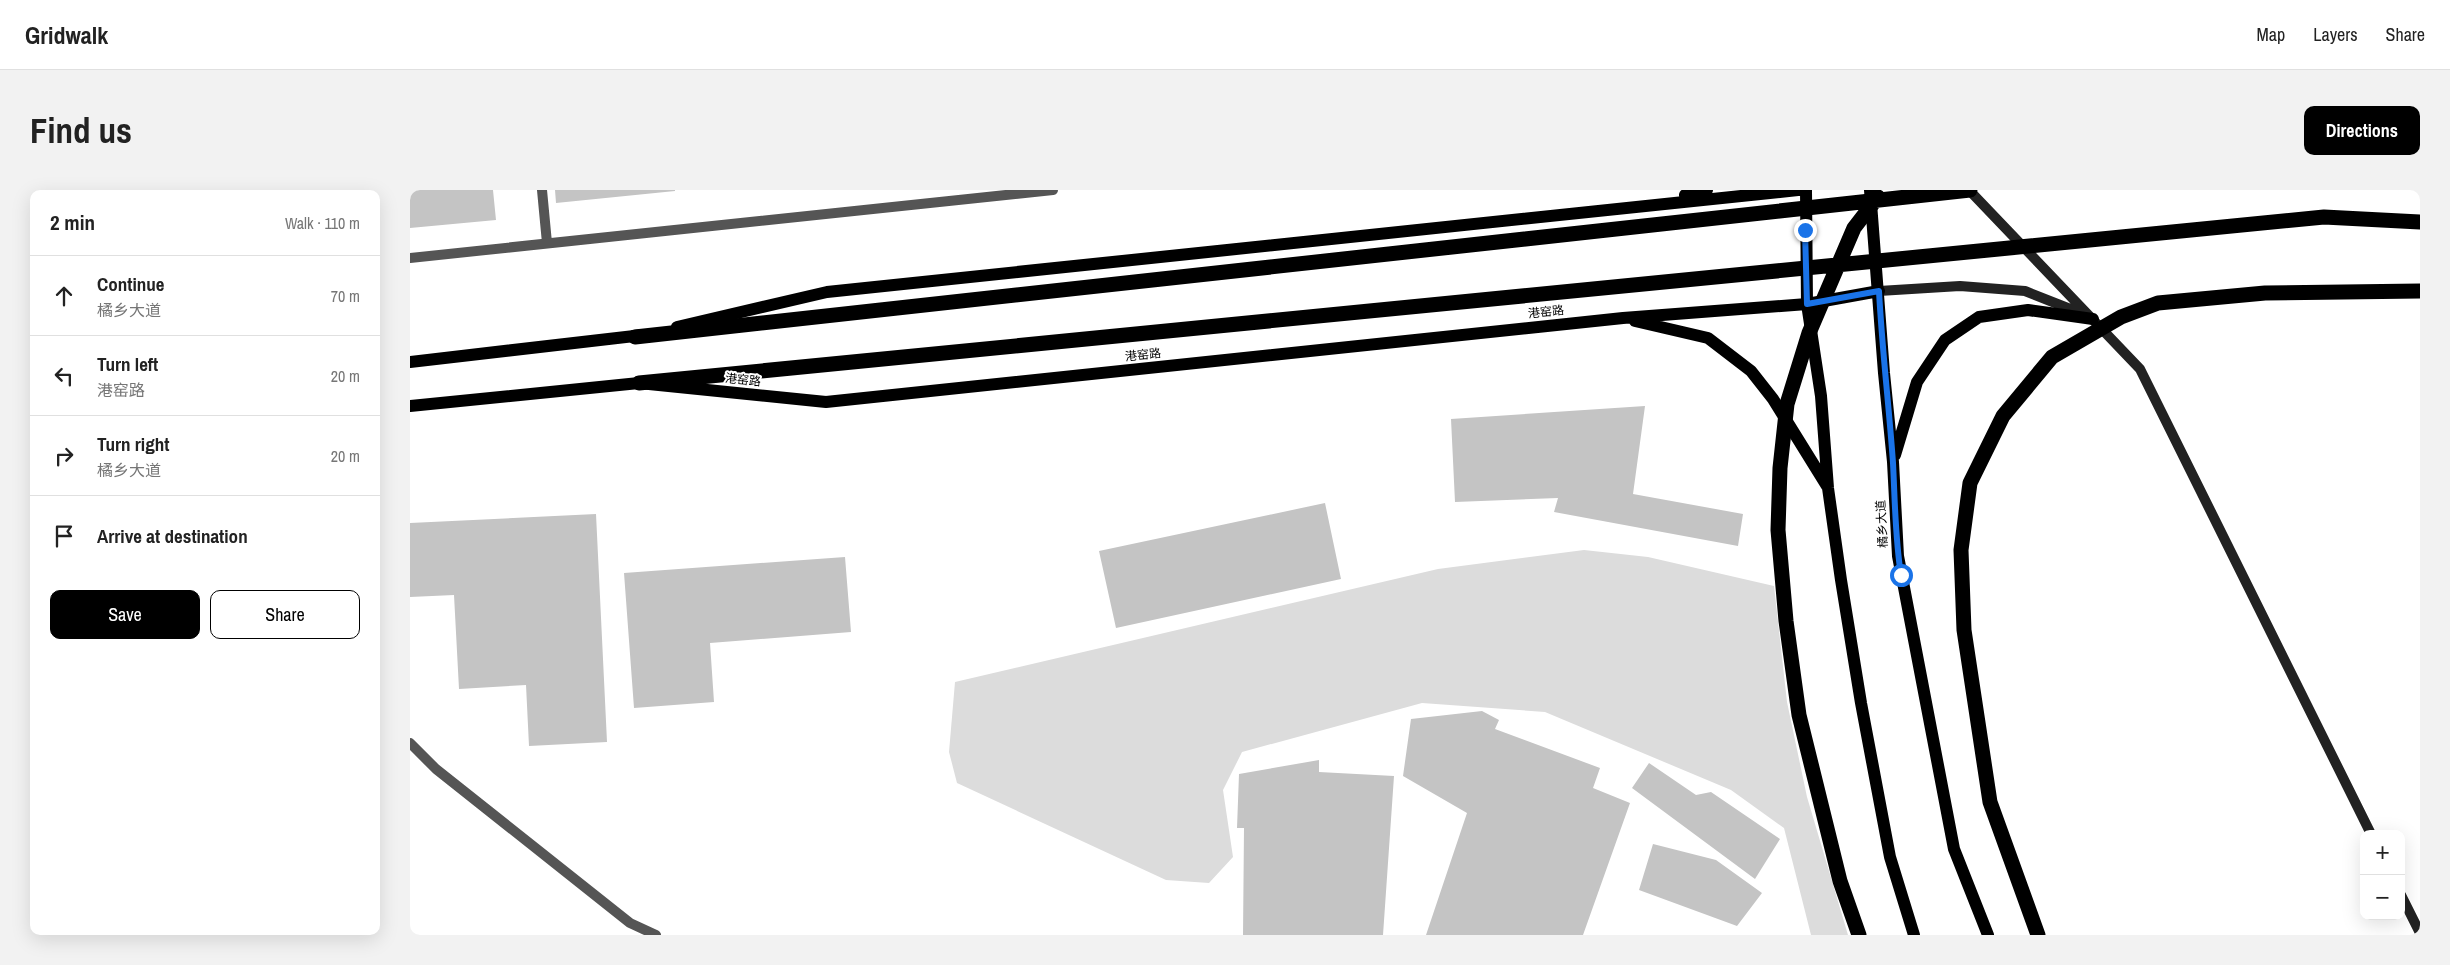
<!DOCTYPE html>
<meta charset="utf-8">
<style>
:root{--surface:#fff;--page:#f2f2f2;--text:#222;--muted:#767676;--line:#e0e0e0;--accent:#000}
body{margin:0;font-family:"Archivo Narrow","Noto Sans SC",sans-serif;background:var(--page);color:var(--text)}
.controls{position:absolute;right:15px;bottom:15px;display:grid;overflow:hidden;border-radius:10px;box-shadow:0 5px 20px #0002}
.controls button{width:45px;height:45px;display:grid;place-items:center;padding:0;border:0;border-bottom:1px solid var(--line);background:var(--surface);color:var(--text);font:25px sans-serif}
.stop{position:absolute;width:15px;height:15px;margin:-11px;border:4px solid #1a73e8;border-radius:50%;background:#fff}
.stop.end{background:#1a73e8;border-color:#fff;box-shadow:0 1px 5px #0008}
.list{margin:0;padding:0;list-style:none}
h2{display:flex;justify-content:space-between;align-items:center;height:65px;margin:0;padding:0 20px;font-size:21px}
h2 small{font-size:16px;font-weight:400;color:var(--muted)}
.list li{display:grid;grid-template-columns:32px 1fr auto;gap:15px;align-items:center;box-sizing:border-box;height:80px;padding:0 20px;border-top:1px solid var(--line)}
.list b{display:block;font-size:19px;white-space:nowrap}
.list p{margin:0;font-size:16px;white-space:nowrap;color:var(--muted)}
.list em{font-size:16px;font-style:normal;color:var(--muted)}
.actions{display:flex;gap:10px;padding:15px 20px}
.actions a{flex:1;padding:11px 0;border:1px solid var(--accent);border-radius:10px;text-align:center;font-size:18px;color:var(--accent)}
.actions .main{background:var(--accent);color:#fff}
.icon{flex:none;width:28px;height:28px;fill:none;stroke:currentColor;stroke-width:2;stroke-linecap:round;stroke-linejoin:round}
.map{position:relative;flex:none;width:2010px;height:745px;overflow:hidden;border-radius:10px}
header{display:flex;align-items:center;gap:30px;box-sizing:border-box;height:70px;padding:0 25px;background:var(--surface);border-bottom:1px solid var(--line)}
header strong{font-size:24px}
nav{display:flex;gap:28px;margin-inline-start:auto;font-size:18px}
.intro{display:flex;align-items:center;justify-content:space-between;box-sizing:border-box;height:120px;padding:0 30px}
h1{margin:0;font-size:35px}
.button{padding:12px 22px;border-radius:10px;background:var(--accent);color:#fff;font-size:18px;font-weight:700}
main{display:flex;gap:30px;padding:0 30px}
aside{flex:1;background:var(--surface);border-radius:10px;box-shadow:0 5px 20px #0002}
.map>svg:first-child{display:block}
.green{fill:#dcdcdc}
.building{fill:#c4c4c4}
.lines{fill:none;stroke-linecap:round;stroke-linejoin:round}
.lane{stroke:#555;stroke-width:10}
.street{stroke:#555;stroke-width:10}
.secondary{stroke:#222;stroke-width:10}
.primary{stroke:#000;stroke-width:12}
.highway{stroke:#000;stroke-width:15}
.route{stroke:#1a73e8;stroke-width:6}
.labels{text-anchor:middle;dominant-baseline:central;stroke-width:4;stroke-linejoin:round;paint-order:stroke}
.street-label{font-size:12px;fill:#000;stroke:#fff}
</style>
<header>
<strong>Gridwalk</strong>
<nav><a>Map</a><a>Layers</a><a>Share</a></nav>
</header>
<div class="intro"><h1>Find us</h1><a class="button">Directions</a></div>
<main>
<aside>
<h2>2 min<small>Walk · 110 m</small></h2>
<ul class="list">
<li><svg class="icon" aria-label="ahead" viewBox="0 0 24 24"><path d="M12 20V5M6 11l6-6 6 6"/></svg><div><b>Continue</b><p>橘乡大道</p></div><em>70 m</em></li>
<li><svg class="icon" aria-label="left" viewBox="0 0 24 24"><path d="M17 20v-9H6M10 6l-5 5 5 5"/></svg><div><b>Turn left</b><p>港窑路</p></div><em>20 m</em></li>
<li><svg class="icon" aria-label="right" viewBox="0 0 24 24"><path d="M7 20v-9h11M14 6l5 5-5 5"/></svg><div><b>Turn right</b><p>橘乡大道</p></div><em>20 m</em></li>
<li><svg class="icon" aria-label="arrive" viewBox="0 0 24 24"><path d="M6 21V4h12l-3 4 3 4H6"/></svg><div><b>Arrive at destination</b></div></li>
</ul>
<div class="actions"><a class="main">Save</a><a>Share</a></div>
</aside>
<div class="map">
<svg width="2010" height="745" viewBox="0 0 2010 745">
<rect width="100%" height="100%" fill="#fff"/>
<path class="green" d="M 1174,360 L 1238,367 L 1364,396 L 1377,512 L 1397,607 L 1438,745 L 1401,745 L 1374,638 L 1321,600 L 1135,522 L 1012,513 L 832,562 L 813,600 L 823,667 L 799,693 L 756,690 L 547,593 L 539,562 L 545,492 L 1028,379 Z"/>
<path class="building" d="M 0,0 L 83,0 L 86,30 L 0,38 Z
M 145,0 L 265,0 L 265,1 L 146,13 Z
M 1235,216 L 1223,304 L 1333,324 L 1328,356 L 1144,322 L 1148,308 L 1045,312 L 1041,229 Z
M 915,313 L 931,389 L 706,438 L 689,361 Z
M 186,324 L 197,552 L 119,556 L 116,495 L 49,499 L 44,405 L 0,407 L 0,333 Z
M 435,367 L 441,442 L 300,453 L 304,512 L 224,518 L 214,383 Z
M 1072,521 L 1089,530 L 1085,539 L 1190,578 L 1183,598 L 1220,613 L 1173,745 L 1016,745 L 1057,623 L 993,586 L 1001,529 Z
M 909,570 L 909,582 L 984,586 L 973,745 L 833,745 L 834,638 L 827,638 L 829,584 Z
M 1239,573 L 1286,605 L 1301,602 L 1370,649 L 1345,689 L 1222,598 Z
M 1243,654 L 1306,670 L 1352,703 L 1327,736 L 1229,700 Z"/>
<g class="lines">
<path class="lane" d="M 132,0 L 137,53
M 0,68 L 643,0"/>
<path class="street" d="M 0,553 L 26,579 L 220,733 L 246,745"/>
<path class="secondary" d="M 1559,0 L 1730,179 L 1961,644
M 1469,101 L 1550,96 L 1615,101 L 1673,124
M 1991,705 L 2010,743"/>
<path class="primary" d="M 1396,0 L 1397,114 L 1411,206 L 1418,298 L 1431,390 L 1451,513 L 1480,667 L 1504,745
M 1460,0 L 1474,183 L 1483,272 L 1488,366 L 1544,659 L 1578,745
M 1275,5 L 1297,0
M 1225,131 L 1298,148 L 1341,181 L 1363,209 L 1417,296
M 267,137 L 417,102 L 1388,0
M 0,172 L 233,145
M 0,216 L 229,193 L 416,212 L 1213,128 L 1397,114 L 1469,101
M 1485,265 L 1507,192 L 1535,150 L 1569,127 L 1618,120 L 1683,129"/>
<path class="highway" d="M 225,147 L 1560,0
M 229,193 L 1914,27 L 2010,32
M 1449,745 L 1430,691 L 1389,525 L 1376,431 L 1368,340 L 1370,278 L 1377,214 L 1399,143 L 1444,38 L 1468,7
M 1628,745 L 1580,612 L 1554,440 L 1551,360 L 1560,293 L 1593,226 L 1642,167 L 1711,127 L 1748,113 L 1855,103 L 2010,101"/>
</g>
<g class="lines">
<path class="route" d="M 1395,40 L 1397,114 L 1469,101 C 1472,159 1479,216 1483,273 C 1485,311 1485,348 1491,385"/>
</g>
<g class="labels">
<g class="street-label">
<text transform="translate(1136 122) rotate(-6)">港窑路</text>
<text transform="translate(733 165) rotate(-6)">港窑路</text>
<text transform="translate(333 190) rotate(6)">港窑路</text>
<text transform="translate(1472 334) rotate(-93)">橘乡大道</text>
</g>
</g>
</svg>
<div class="controls">
<button>+</button>
<button>−</button>
</div>
<div class="stop" style="left:1491px;top:385px"></div>
<div class="stop end" style="left:1395px;top:40px"></div>
</div>
</main>
